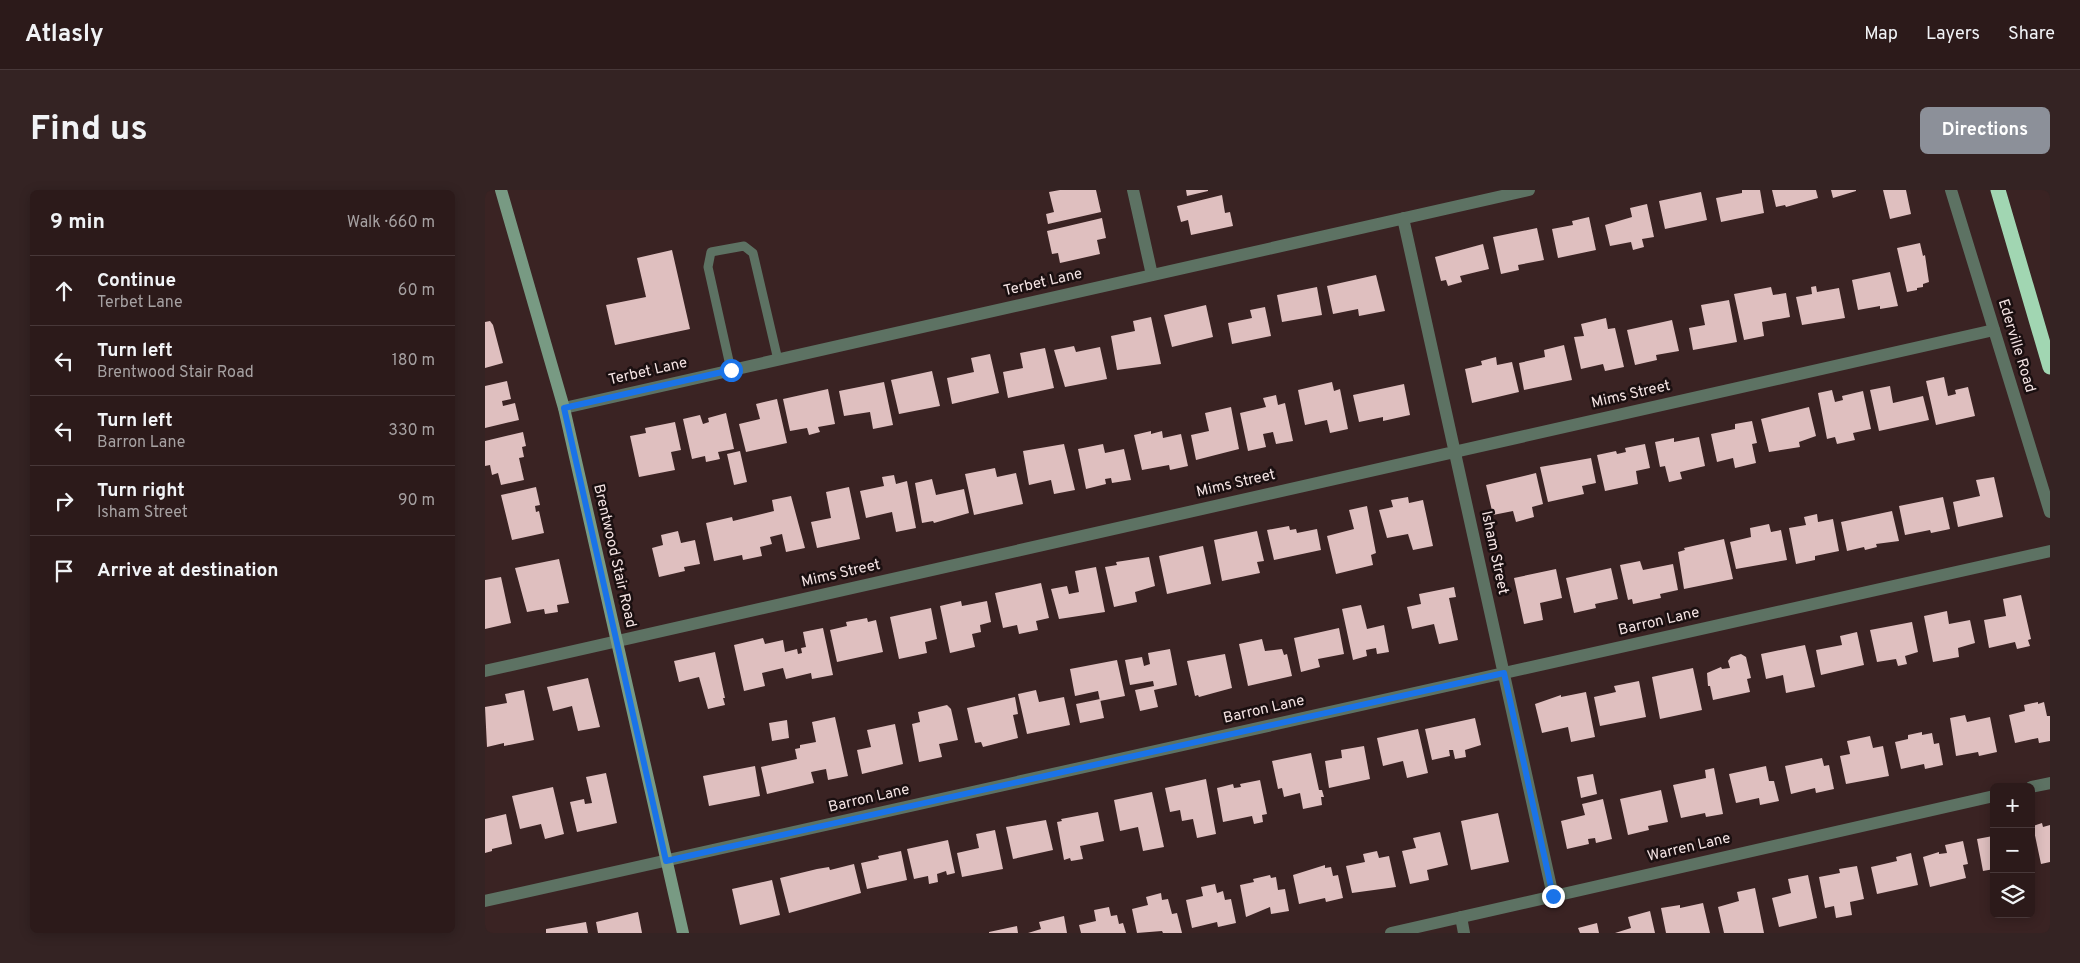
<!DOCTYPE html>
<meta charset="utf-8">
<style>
:root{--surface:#2c1a1a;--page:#342323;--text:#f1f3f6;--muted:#a6a1a2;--line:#483839;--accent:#8c9099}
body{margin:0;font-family:Overpass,sans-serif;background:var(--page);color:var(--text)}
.controls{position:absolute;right:15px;bottom:15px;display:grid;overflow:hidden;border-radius:8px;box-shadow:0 2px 12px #0003}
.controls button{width:45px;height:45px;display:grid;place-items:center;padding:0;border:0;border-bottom:1px solid var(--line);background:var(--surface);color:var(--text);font:25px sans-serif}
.stop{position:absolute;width:15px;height:15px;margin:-11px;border:4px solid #1a73e8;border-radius:50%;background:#fff}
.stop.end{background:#1a73e8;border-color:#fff;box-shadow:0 1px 5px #0008}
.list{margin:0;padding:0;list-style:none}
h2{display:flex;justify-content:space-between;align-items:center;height:65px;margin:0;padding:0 20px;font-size:21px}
h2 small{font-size:16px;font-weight:400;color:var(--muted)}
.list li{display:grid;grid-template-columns:32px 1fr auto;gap:15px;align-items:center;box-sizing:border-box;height:70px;padding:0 20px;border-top:1px solid var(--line)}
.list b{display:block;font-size:19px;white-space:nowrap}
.list p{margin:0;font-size:16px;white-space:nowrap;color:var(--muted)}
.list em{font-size:16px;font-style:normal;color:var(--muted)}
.icon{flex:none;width:28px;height:28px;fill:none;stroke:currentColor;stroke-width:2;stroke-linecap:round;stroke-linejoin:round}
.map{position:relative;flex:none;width:1565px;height:743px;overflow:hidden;border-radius:8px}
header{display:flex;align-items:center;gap:30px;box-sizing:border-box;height:70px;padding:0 25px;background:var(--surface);border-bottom:1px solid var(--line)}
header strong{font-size:24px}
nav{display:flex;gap:28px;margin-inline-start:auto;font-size:18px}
.intro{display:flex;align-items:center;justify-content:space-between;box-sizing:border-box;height:120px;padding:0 30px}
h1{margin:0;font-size:35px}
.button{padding:12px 22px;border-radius:8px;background:var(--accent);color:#fff;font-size:18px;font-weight:700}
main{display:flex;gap:30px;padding:0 30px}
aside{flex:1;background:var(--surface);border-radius:8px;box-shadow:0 2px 12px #0003}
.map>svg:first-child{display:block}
.building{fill:#dfbfbf}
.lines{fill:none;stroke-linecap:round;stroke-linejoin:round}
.service{stroke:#5d7263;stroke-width:9}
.minor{stroke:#5d7263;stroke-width:12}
.tertiary{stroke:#5d7263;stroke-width:12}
.secondary{stroke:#789a83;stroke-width:12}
.motorway{stroke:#a1d6b2;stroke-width:15}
.route{stroke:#1a73e8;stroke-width:6}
.labels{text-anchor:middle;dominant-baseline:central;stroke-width:5;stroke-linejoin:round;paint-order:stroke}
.street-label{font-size:15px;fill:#f5e4e4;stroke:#1a0f10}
</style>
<header>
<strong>Atlasly</strong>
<nav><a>Map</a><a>Layers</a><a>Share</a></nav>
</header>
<div class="intro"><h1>Find us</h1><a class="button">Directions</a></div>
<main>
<aside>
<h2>9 min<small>Walk · 660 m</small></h2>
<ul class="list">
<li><svg class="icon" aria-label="ahead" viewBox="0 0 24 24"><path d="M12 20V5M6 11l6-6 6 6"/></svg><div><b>Continue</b><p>Terbet Lane</p></div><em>60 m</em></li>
<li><svg class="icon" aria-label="left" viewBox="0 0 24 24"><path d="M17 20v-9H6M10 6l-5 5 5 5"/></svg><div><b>Turn left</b><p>Brentwood Stair Road</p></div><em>180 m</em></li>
<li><svg class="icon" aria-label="left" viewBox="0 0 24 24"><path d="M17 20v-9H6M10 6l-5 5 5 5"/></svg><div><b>Turn left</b><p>Barron Lane</p></div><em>330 m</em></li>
<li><svg class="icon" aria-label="right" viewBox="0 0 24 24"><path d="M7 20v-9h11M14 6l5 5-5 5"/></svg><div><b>Turn right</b><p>Isham Street</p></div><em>90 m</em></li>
<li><svg class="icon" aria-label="arrive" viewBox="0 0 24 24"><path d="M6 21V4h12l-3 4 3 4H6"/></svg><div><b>Arrive at destination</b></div></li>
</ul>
</aside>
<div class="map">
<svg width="1565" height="743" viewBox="0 0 1565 743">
<rect width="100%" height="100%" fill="#3a2323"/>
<path class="building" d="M 575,0 L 611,0 L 616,22 L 563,34 L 561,24 L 569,22 L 564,2 Z
M 701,0 L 723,0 L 723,1 L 702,6 Z
M 1257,0 L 1275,0 L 1279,23 L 1236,32 L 1231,8 L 1257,3 Z
M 1287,0 L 1331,0 L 1333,8 L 1301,17 L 1300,15 L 1291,17 Z
M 1346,0 L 1371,0 L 1371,1 L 1348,8 Z
M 1398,0 L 1421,0 L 1426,24 L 1405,29 Z
M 1216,2 L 1222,30 L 1180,39 L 1174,11 Z
M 737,5 L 740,23 L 745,22 L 748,36 L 706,45 L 703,30 L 696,32 L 692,16 Z
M 1162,14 L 1169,47 L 1157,49 L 1159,57 L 1148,60 L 1146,52 L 1125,56 L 1120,35 L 1147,27 L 1145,18 Z
M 1104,27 L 1111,60 L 1073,68 L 1067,39 L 1088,35 L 1087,31 Z
M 617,28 L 621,48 L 612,50 L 615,64 L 575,73 L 573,63 L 567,64 L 562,41 Z
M 1052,38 L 1059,70 L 1033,75 L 1034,80 L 1016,84 L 1008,47 Z
M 1435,53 L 1438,66 L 1440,65 L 1444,92 L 1438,94 L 1438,97 L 1432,98 L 1432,100 L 1422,102 L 1412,58 Z
M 998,54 L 1004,79 L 975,86 L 977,92 L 963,96 L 961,90 L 956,91 L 950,67 Z
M 187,60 L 205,139 L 130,155 L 121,115 L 161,107 L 152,68 Z
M 1405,82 L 1413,116 L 1395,119 L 1395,116 L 1373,120 L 1367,90 Z
M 891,85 L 900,121 L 874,126 L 873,119 L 848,124 L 842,96 Z
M 1331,96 L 1332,102 L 1354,98 L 1360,128 L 1317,135 L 1311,107 L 1327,104 L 1326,97 Z
M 832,97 L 837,125 L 797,132 L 792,105 Z
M 1286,97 L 1288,105 L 1301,103 L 1305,127 L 1277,132 L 1279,146 L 1259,150 L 1249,104 Z
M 1244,110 L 1252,152 L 1208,160 L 1204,138 L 1220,135 L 1216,115 Z
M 721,115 L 728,147 L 687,157 L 679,125 Z
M 780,117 L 786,146 L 747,154 L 743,133 L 767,128 L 765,120 Z
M 666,127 L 676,174 L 632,180 L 626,146 L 650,141 L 648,131 Z
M 1121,128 L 1123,139 L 1130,138 L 1139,177 L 1120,181 L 1118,174 L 1096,179 L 1089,147 L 1099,146 L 1096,134 Z
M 1187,130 L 1194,161 L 1171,165 L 1172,170 L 1150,175 L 1142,140 Z
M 5,131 L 8,135 L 18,173 L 0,178 L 0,132 Z
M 1079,155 L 1087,190 L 1039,200 L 1034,173 L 1060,167 L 1059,160 Z
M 589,156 L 591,162 L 615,157 L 622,189 L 580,197 L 569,160 Z
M 560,158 L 569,198 L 523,208 L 518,182 L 538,178 L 535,163 Z
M 505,164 L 514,203 L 467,214 L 462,188 L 489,182 L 486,168 Z
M 1011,167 L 1012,175 L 1027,172 L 1034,202 L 987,213 L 980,179 L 997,175 L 996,171 Z
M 447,181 L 455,216 L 414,224 L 406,190 Z
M 1459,187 L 1463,206 L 1471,204 L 1470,200 L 1483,197 L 1490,226 L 1451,235 L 1441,191 Z
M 22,191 L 26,209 L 17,211 L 18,216 L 30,213 L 34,230 L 0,238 L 0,196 Z
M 399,192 L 408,235 L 388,239 L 385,222 L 359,226 L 354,201 Z
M 847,192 L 849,201 L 855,199 L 863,239 L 845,243 L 842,230 L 820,235 L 813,200 Z
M 919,194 L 925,225 L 898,231 L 898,227 L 874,232 L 868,205 Z
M 1405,196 L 1408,213 L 1438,206 L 1444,230 L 1394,241 L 1385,200 Z
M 343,199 L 350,234 L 333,237 L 335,242 L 324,245 L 322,238 L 305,241 L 298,209 Z
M 1347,200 L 1350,212 L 1358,210 L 1357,206 L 1378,201 L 1386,239 L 1368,243 L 1370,250 L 1352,254 L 1350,247 L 1342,249 L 1333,203 Z
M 791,205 L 793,215 L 800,213 L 808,251 L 791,254 L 788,242 L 778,244 L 781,257 L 763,261 L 755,223 L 781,217 L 778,208 Z
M 292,209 L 302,253 L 261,262 L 254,234 L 275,229 L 271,214 Z
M 746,217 L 754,259 L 711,270 L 706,245 L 724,241 L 720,223 Z
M 1324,217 L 1331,246 L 1314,252 L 1315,257 L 1284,262 L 1276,229 Z
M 241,223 L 249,259 L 233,262 L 235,269 L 221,272 L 220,266 L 207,269 L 198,229 L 215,225 L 218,234 L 224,232 L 223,228 Z
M 1267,231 L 1272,253 L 1267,254 L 1271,273 L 1250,278 L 1248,268 L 1232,272 L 1226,244 L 1250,239 L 1250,234 Z
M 190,232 L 196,260 L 186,262 L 190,280 L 154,287 L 145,246 L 161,243 L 160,238 Z
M 666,241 L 666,244 L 677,241 L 678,248 L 696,244 L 703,276 L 685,280 L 684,275 L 657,280 L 649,245 Z
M 38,242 L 41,256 L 37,257 L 39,267 L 34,268 L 39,290 L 16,295 L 13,283 L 7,285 L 5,275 L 0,276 L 0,251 Z
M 1214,247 L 1220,276 L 1195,282 L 1197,289 L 1184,292 L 1180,276 L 1175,277 L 1170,252 L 1189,248 L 1189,252 Z
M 579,254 L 590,300 L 569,304 L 566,290 L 544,295 L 538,261 Z
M 618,254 L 620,263 L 639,259 L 646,290 L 627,293 L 626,288 L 620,289 L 621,294 L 601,299 L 593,259 Z
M 1160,254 L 1165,278 L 1151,281 L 1153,294 L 1120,301 L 1112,265 L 1131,261 L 1132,264 L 1141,262 L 1140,258 Z
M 255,261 L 262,292 L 249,295 L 242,264 Z
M 1106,268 L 1111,293 L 1097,296 L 1099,304 L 1063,312 L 1055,277 Z
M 510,278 L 512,287 L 531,283 L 538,314 L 489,325 L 480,284 Z
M 1051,283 L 1058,314 L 1047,317 L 1049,327 L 1031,332 L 1028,321 L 1008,325 L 1001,295 Z
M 409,285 L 411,294 L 422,291 L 431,338 L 411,342 L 407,322 L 381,328 L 375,301 L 399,296 L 397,287 Z
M 1509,287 L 1518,327 L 1473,337 L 1468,312 L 1495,306 L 1491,290 Z
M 447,289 L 451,305 L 479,299 L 484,323 L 449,333 L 448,331 L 437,333 L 430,293 Z
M 51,297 L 55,315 L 50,316 L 51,322 L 54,321 L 59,343 L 27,350 L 16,305 Z
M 364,297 L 375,349 L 332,358 L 326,332 L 346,328 L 341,302 Z
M 306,306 L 320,358 L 301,362 L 297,344 L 285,347 L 287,354 L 275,357 L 277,366 L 258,370 L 257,365 L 229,371 L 221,333 L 247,327 L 248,331 L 289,321 L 287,310 Z
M 923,307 L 924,313 L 938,310 L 948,356 L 928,360 L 923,344 L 902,348 L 894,320 L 908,317 L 906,310 Z
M 1458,307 L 1465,339 L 1446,343 L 1445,340 L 1420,345 L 1414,316 Z
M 882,316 L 891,363 L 886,365 L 888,375 L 851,384 L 842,346 L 869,339 L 864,320 Z
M 1407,321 L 1414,351 L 1391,354 L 1392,357 L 1380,360 L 1379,357 L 1362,361 L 1356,332 Z
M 1332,324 L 1333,332 L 1348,329 L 1354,361 L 1330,366 L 1330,370 L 1311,374 L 1304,338 L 1321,335 L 1319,327 Z
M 1284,334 L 1286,342 L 1296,340 L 1302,370 L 1251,379 L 1245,352 L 1266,347 L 1265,338 Z
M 804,336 L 805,340 L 811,339 L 812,343 L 832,339 L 836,360 L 789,370 L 782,340 Z
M 193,341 L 196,353 L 210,350 L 215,374 L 199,377 L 200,381 L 174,387 L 167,358 L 178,355 L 176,345 Z
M 772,341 L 779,371 L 772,372 L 775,383 L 737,391 L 729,350 Z
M 1239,349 L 1248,389 L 1199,399 L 1193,362 L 1200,360 L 1199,358 Z
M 718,356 L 726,394 L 682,404 L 674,366 Z
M 664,367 L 670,396 L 650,402 L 652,412 L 629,417 L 620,377 L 632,375 L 631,372 Z
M 74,369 L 84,413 L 72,415 L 73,422 L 60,424 L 59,419 L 42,422 L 30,378 Z
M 1155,371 L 1158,380 L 1188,374 L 1193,400 L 1175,404 L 1176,408 L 1148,414 L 1147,409 L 1143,410 L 1135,375 Z
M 611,377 L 620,422 L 574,429 L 566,399 L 582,396 L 584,404 L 594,402 L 590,381 Z
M 1126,378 L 1133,409 L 1110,414 L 1111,418 L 1089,423 L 1081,388 Z
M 1071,379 L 1077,408 L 1055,413 L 1058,430 L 1039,434 L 1029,388 Z
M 16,387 L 26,433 L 0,439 L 0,390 Z
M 556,393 L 564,428 L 551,431 L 553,440 L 534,444 L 532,435 L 518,438 L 510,403 Z
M 969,397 L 971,407 L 964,408 L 973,450 L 954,454 L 949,434 L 927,439 L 922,417 L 936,414 L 934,404 Z
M 1536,405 L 1546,449 L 1543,450 L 1545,456 L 1532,459 L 1530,452 L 1504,458 L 1499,430 L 1521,426 L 1518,409 Z
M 476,411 L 477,416 L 502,411 L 506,432 L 495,435 L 496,442 L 487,444 L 490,457 L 465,463 L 455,416 Z
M 876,415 L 882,439 L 899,435 L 904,462 L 892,464 L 891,458 L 881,460 L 882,466 L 868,470 L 857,419 Z
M 446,418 L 452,449 L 440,452 L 442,463 L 414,469 L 405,427 Z
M 1462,421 L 1464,434 L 1485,430 L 1490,453 L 1473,458 L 1474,467 L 1448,472 L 1439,426 Z
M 382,428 L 383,432 L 391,430 L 398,462 L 352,472 L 345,440 L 362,436 L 361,432 Z
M 1427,432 L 1433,462 L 1420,466 L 1422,474 L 1413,476 L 1411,469 L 1392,472 L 1385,440 Z
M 338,438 L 348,485 L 327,489 L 326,483 L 301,489 L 298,478 L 277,483 L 280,496 L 259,501 L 249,455 L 278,448 L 280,454 L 298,450 L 300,462 L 312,459 L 313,464 L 317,463 L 316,458 L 321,457 L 318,442 Z
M 854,438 L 859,464 L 833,469 L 835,477 L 816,482 L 809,448 Z
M 1372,442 L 1379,475 L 1336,485 L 1331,460 L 1357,455 L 1355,446 Z
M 777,449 L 780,461 L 797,459 L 799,465 L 802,464 L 807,486 L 763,496 L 754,454 Z
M 1320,455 L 1330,497 L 1301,503 L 1298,485 L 1281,489 L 1276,464 Z
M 685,459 L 692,495 L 669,500 L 673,517 L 655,521 L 650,500 L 669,496 L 668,491 L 645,495 L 640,470 L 657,467 L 659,476 L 665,474 L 663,463 Z
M 230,462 L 240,508 L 238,508 L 240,515 L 223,519 L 214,487 L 194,492 L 189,471 Z
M 740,464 L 747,498 L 714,507 L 713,505 L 710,506 L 702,471 Z
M 1256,464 L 1261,467 L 1266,488 L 1262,489 L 1265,502 L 1228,510 L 1225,496 L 1223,496 L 1222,483 L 1236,477 L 1237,479 L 1245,478 L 1243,471 L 1246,467 Z
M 632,470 L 640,506 L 615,511 L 613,501 L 590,506 L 585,479 Z
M 1208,478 L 1217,520 L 1175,529 L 1167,487 Z
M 103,488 L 115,537 L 93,541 L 87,516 L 68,521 L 62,497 Z
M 1154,491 L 1161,527 L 1115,536 L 1109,507 L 1131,502 L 1129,496 Z
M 39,500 L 49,550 L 19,556 L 19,553 L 2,557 L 0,517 L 22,513 L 20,504 Z
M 551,500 L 554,512 L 579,507 L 585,535 L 542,544 L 533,504 Z
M 1101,502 L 1110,547 L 1086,552 L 1083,537 L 1057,543 L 1050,514 L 1076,505 L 1076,507 Z
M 530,507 L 533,524 L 528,525 L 533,548 L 498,557 L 496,552 L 490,553 L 482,518 Z
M 615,509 L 619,528 L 595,533 L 591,514 Z
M 1553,512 L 1553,514 L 1559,512 L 1562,526 L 1565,526 L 1565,551 L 1554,553 L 1553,548 L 1530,553 L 1524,525 L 1540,521 L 1539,515 Z
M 462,515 L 466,519 L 473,550 L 454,554 L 457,567 L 434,572 L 427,534 L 435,532 L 433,522 Z
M 1480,525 L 1482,532 L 1505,527 L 1512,562 L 1494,566 L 1493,562 L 1471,566 L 1465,528 Z
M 350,527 L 363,586 L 343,590 L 341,579 L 326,582 L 329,593 L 282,604 L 276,577 L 312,569 L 310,559 L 315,558 L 315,555 L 331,552 L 327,532 Z
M 990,528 L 996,555 L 980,560 L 981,567 L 970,569 L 968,560 L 964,560 L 965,566 L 947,570 L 940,539 Z
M 302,530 L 304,548 L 287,551 L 284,533 Z
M 410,534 L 418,574 L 377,584 L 372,560 L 386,557 L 382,540 Z
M 933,539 L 943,583 L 922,588 L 918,571 L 898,576 L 892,548 Z
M 1437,542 L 1437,545 L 1447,543 L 1449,554 L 1454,553 L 1458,575 L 1440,579 L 1439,574 L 1416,579 L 1410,552 L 1423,549 L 1423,545 Z
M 1385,546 L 1388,558 L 1398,556 L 1404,586 L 1361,594 L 1355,566 L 1365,564 L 1362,551 Z
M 879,556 L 885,589 L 844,598 L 840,571 L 857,568 L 856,560 Z
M 826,563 L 834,600 L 837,600 L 839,607 L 836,607 L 837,615 L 818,619 L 815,603 L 799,607 L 797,598 L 793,599 L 787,571 Z
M 1337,568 L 1339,576 L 1344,575 L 1349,599 L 1331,603 L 1330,598 L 1306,604 L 1300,576 Z
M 270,576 L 275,606 L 224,616 L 218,586 Z
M 1281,576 L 1284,591 L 1289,591 L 1294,611 L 1275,615 L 1274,608 L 1251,613 L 1244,584 Z
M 1229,578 L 1238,624 L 1221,627 L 1220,623 L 1196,628 L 1188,595 L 1221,588 L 1220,580 Z
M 121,583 L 132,633 L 92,642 L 85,612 L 99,609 L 100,614 L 107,613 L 101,587 Z
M 1108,584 L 1112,604 L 1096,608 L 1092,587 Z
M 721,589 L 731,644 L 712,648 L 708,629 L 697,631 L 695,620 L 685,622 L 680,598 Z
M 775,590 L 782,624 L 777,625 L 778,632 L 769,634 L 767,626 L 738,632 L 732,598 L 748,594 L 749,598 L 756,597 L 755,594 Z
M 68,597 L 79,644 L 60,649 L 56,634 L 35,639 L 27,606 Z
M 1176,600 L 1183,632 L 1163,636 L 1164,640 L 1143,645 L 1135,609 Z
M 667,602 L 679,657 L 658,661 L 653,637 L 635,641 L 629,610 Z
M 1118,609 L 1127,649 L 1111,653 L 1110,648 L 1103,649 L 1104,654 L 1082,659 L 1076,631 L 1100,625 L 1097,614 Z
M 613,622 L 619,651 L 595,656 L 598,669 L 586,671 L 585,668 L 579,670 L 572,632 L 577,631 L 576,629 Z
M 1013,623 L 1024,672 L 986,680 L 976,631 Z
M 21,624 L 27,654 L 7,659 L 7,661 L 0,663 L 0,629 Z
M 561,630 L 568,660 L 528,669 L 521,637 Z
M 1557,633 L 1558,637 L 1565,635 L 1565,672 L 1556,674 L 1548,636 Z
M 510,640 L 518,679 L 477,687 L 472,663 L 494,658 L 491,644 Z
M 955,642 L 963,675 L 942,680 L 944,690 L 925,694 L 917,661 L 931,658 L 928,648 Z
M 1508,646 L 1509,679 L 1498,681 L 1492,649 Z
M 463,650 L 470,683 L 462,685 L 461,681 L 452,684 L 453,692 L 444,694 L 443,686 L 429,689 L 422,659 Z
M 1478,651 L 1483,674 L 1478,675 L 1481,688 L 1445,697 L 1438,667 L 1454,662 L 1454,664 L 1462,663 L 1460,655 Z
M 416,661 L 422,690 L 382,699 L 376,673 L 394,669 L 393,666 Z
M 892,661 L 894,668 L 904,666 L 911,697 L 867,703 L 861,676 L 880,672 L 878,664 Z
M 1426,663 L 1433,695 L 1392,704 L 1386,677 L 1412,671 L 1411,667 Z
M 369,674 L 376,703 L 304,723 L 295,688 L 332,679 L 344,677 L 345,680 Z
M 840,675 L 840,678 L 846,677 L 848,686 L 853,685 L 858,708 L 841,712 L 840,708 L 814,714 L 808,685 Z
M 1372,676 L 1379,709 L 1365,712 L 1367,725 L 1351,728 L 1349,716 L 1340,718 L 1334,687 L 1355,683 L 1354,679 Z
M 785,685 L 786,688 L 791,687 L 793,700 L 800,699 L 804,721 L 786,724 L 785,717 L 761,727 L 755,695 L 769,692 L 768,689 Z
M 1323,685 L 1332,728 L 1294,737 L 1287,708 L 1306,703 L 1303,689 Z
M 287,690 L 295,725 L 255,735 L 247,699 Z
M 730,694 L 732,703 L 738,701 L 740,710 L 746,709 L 751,733 L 733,737 L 732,732 L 707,738 L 701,710 L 718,706 L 716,697 Z
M 1270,698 L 1279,743 L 1239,743 L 1233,717 L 1254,711 L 1252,702 Z
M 676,703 L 677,710 L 683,709 L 687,724 L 692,723 L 697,743 L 678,743 L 677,741 L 652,743 L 647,719 L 663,715 L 661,707 Z
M 1218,713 L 1225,743 L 1181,743 L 1176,718 L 1195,715 L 1195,718 Z
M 624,717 L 626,726 L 632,725 L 634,734 L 638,733 L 641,743 L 596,743 L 594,735 L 611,731 L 609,720 Z
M 1165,721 L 1170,743 L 1130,743 L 1146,738 L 1143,727 Z
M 153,722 L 157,743 L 113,743 L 111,732 Z
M 579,726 L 582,743 L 543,743 L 556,739 L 554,732 Z
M 101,732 L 103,743 L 61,743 L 61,739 Z
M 1112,733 L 1114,743 L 1095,743 L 1093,738 Z
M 532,736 L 533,743 L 504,743 L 504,742 Z"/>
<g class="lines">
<path class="service" d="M 246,180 L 223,77 L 226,62 L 259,56 L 268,63 L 293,170"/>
<path class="minor" d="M 648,0 L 667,85
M 918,28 L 1068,706
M 79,218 L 1044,0
M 0,481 L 1509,140
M 1546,597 L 1565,593
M 0,711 L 1565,361
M 976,727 L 979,743
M 906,743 L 1509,606"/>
<path class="tertiary" d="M 1466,0 L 1565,322"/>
<path class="secondary" d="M 16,0 L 79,218 L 198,743"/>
<path class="motorway" d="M 1513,0 L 1565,177"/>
</g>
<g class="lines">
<path class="route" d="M 246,180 L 79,218 L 181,671 L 1019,483 L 1068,706"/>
</g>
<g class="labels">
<g class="street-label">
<text transform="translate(558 93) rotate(-13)">Terbet Lane</text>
<text transform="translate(1531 156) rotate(73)">Ederville Road</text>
<text transform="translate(163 182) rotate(-13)">Terbet Lane</text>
<text transform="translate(1146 205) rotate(-13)">Mims Street</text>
<text transform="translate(751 294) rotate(-13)">Mims Street</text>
<text transform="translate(1009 363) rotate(78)">Isham Street</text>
<text transform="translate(129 366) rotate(77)">Brentwood Stair Road</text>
<text transform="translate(356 384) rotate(-13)">Mims Street</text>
<text transform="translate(1174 432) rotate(-13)">Barron Lane</text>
<text transform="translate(779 520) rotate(-13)">Barron Lane</text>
<text transform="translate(384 609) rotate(-13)">Barron Lane</text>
<text transform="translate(1204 658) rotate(-13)">Warren Lane</text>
</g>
</g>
</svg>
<div class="controls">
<button>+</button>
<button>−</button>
<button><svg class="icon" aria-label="layers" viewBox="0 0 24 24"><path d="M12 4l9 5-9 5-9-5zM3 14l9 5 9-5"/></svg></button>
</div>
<div class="stop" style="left:246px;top:180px"></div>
<div class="stop end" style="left:1068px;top:706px"></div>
</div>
</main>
